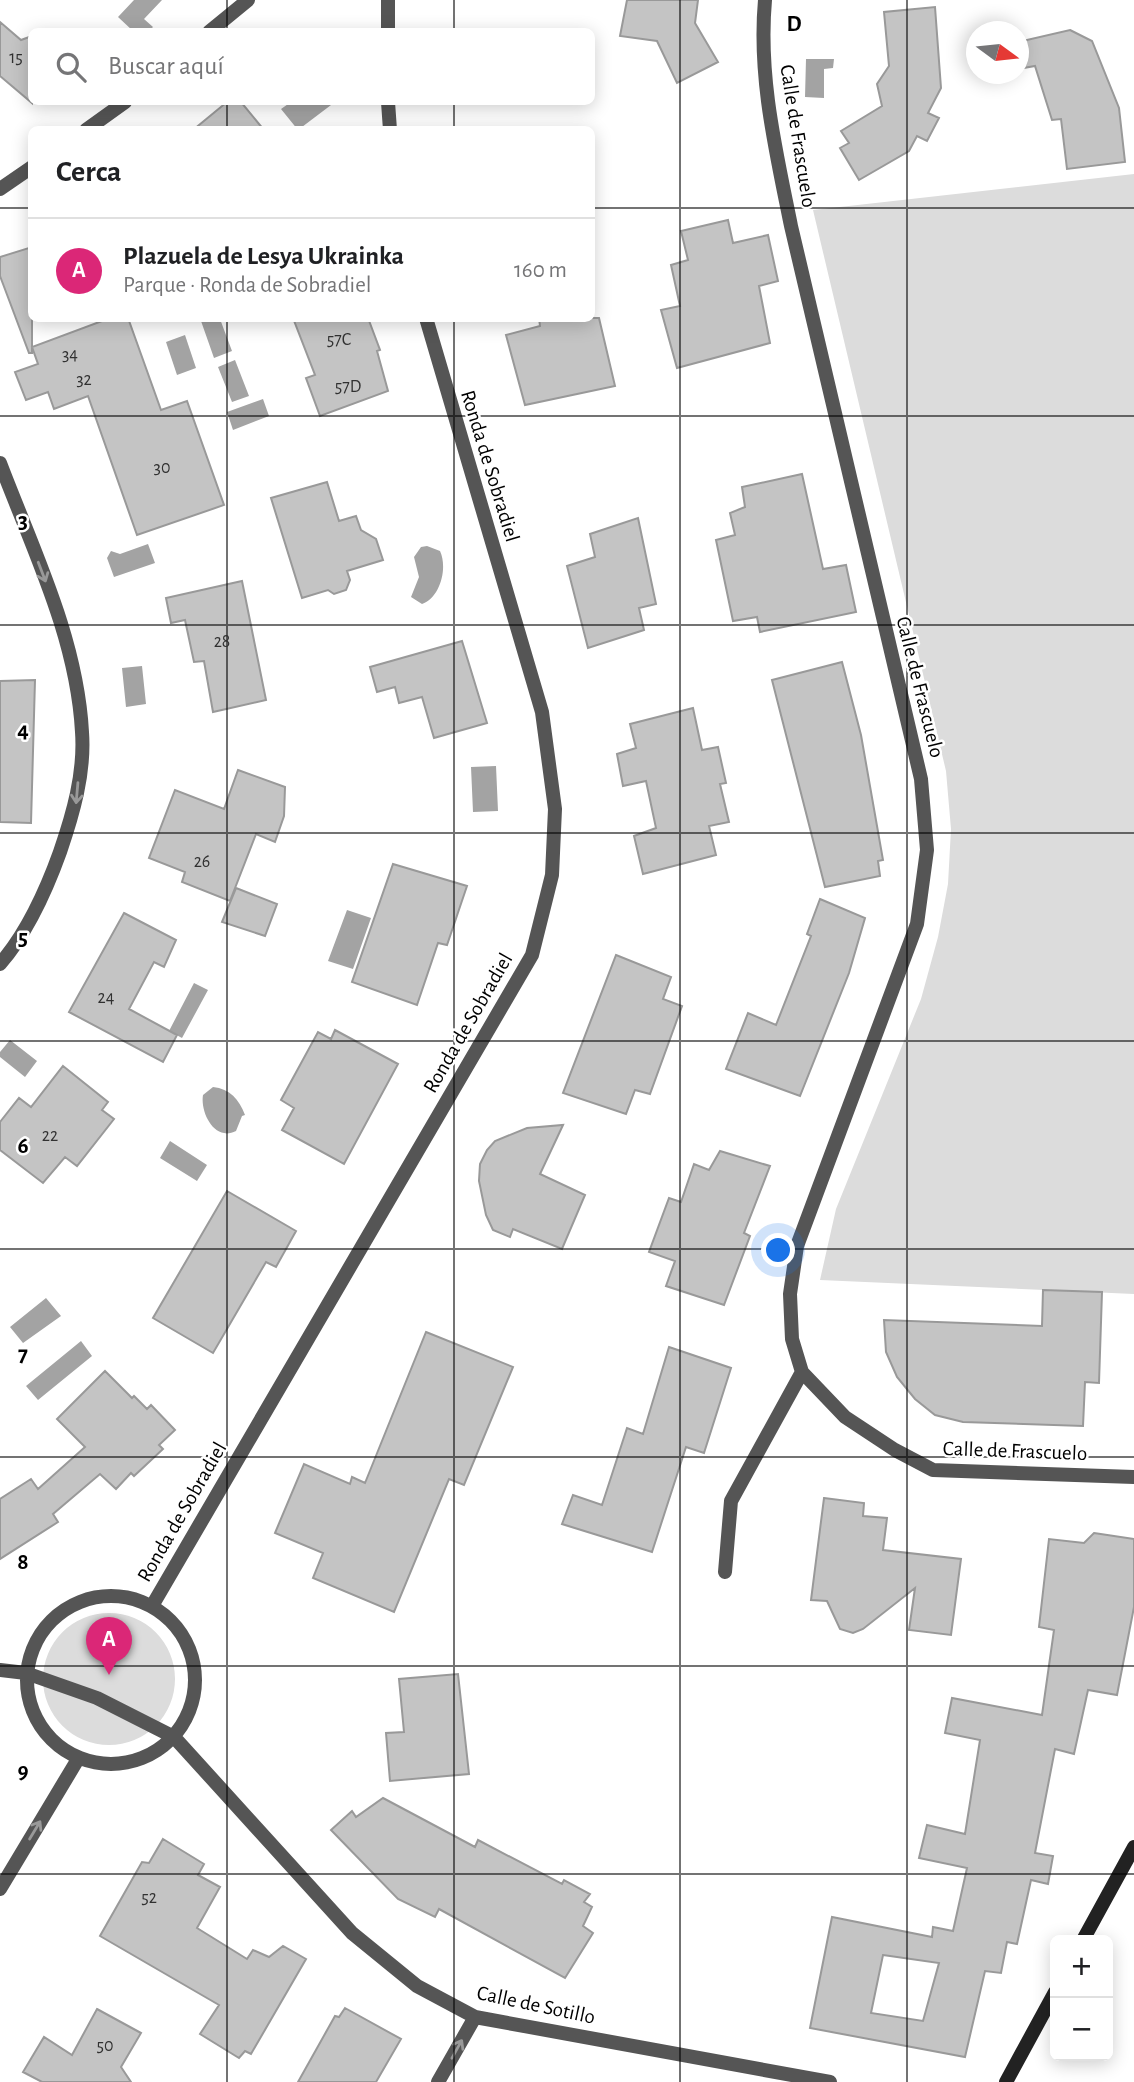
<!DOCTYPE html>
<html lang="es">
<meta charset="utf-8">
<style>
:root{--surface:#fff;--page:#f2f2f2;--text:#202124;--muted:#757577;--line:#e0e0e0;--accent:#db2777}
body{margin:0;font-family:"Alegreya Sans",sans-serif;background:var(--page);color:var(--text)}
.controls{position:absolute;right:21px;bottom:21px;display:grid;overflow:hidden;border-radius:10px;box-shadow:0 4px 18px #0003}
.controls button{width:63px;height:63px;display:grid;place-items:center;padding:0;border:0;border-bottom:2px solid var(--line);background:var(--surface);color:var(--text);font:35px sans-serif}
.compass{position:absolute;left:966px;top:21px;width:63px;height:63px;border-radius:50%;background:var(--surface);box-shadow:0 4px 18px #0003;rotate:105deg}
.you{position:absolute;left:779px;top:1251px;width:24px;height:24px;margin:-18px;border:5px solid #fff;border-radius:50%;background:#1a73e8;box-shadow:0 0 0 10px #1a73e833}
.badge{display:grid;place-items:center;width:46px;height:46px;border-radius:50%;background:var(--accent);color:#fff;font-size:23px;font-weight:700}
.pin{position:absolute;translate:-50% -58px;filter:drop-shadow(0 2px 4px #0008)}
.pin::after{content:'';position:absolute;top:37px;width:24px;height:21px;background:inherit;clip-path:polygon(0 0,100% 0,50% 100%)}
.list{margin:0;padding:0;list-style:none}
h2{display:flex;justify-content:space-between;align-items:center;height:91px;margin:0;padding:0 28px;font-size:30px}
h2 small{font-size:23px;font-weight:400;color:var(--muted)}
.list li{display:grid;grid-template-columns:46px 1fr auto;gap:21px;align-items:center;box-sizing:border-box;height:105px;padding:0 28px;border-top:2px solid var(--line)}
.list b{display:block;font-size:26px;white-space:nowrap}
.list p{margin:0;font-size:23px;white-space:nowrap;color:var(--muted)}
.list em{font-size:23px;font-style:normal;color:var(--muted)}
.icon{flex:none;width:38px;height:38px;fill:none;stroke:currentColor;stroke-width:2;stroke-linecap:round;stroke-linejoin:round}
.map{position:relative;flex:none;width:1134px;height:2082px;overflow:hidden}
.search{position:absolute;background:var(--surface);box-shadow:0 4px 18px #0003;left:28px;top:28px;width:567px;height:77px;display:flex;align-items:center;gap:18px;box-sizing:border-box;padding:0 24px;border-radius:10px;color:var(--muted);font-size:26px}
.panel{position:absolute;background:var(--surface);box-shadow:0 4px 18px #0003;left:28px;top:126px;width:567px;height:196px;border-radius:10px}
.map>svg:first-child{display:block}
.green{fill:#dcdcdc}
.water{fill:#a3a3a3}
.building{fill:#c4c4c4;stroke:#999;stroke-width:2;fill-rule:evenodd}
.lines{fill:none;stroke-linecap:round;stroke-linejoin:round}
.street{stroke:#555;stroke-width:14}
.secondary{stroke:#222;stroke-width:14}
.oneway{stroke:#999}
.grid{fill:none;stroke:#000;stroke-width:2;stroke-opacity:0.55}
.labels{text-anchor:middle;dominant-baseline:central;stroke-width:5;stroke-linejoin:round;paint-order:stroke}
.number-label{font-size:18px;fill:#313131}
.street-label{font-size:21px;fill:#000;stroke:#fff}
.grid-label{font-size:23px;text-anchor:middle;font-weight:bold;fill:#000;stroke:#fff;stroke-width:5;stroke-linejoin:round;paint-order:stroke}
</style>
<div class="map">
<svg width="1134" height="2082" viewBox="0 0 1134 2082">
<rect width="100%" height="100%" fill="#fff"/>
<path class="green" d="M 1134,174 L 1134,1294 L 820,1280 L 836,1209 L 921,999 L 938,937 L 948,884 L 951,829 L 946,771 L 813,210 Z
M43 1679a66 66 0 1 1 132 0a66 66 0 1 1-132 0Z"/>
<path class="water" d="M 134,0 L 162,0 L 144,19 L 153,27 L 149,31 L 133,31 L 118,17 Z
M 806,59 L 834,59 L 833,68 L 824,69 L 824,98 L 805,97 Z
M 291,102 L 335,102 L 298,130 L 281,109 Z
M 209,318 L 220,319 L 232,351 L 214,358 L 201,321 Z
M 185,335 L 196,368 L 177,375 L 166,342 Z
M 235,360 L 249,396 L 232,402 L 218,367 Z
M 263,399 L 269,416 L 233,430 L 227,412 Z
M 148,544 L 155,563 L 114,577 L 107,558 L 111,551 L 120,554 Z
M 427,546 L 440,551 C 448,568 440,598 422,604 L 411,597 L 419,577 L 414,557 L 421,547 Z
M 142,666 L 146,704 L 126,707 L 122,668 Z
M 496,766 L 498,811 L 473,812 L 471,767 Z
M 347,910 L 371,918 L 353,969 L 328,961 Z
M 194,983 L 208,990 L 182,1038 L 169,1031 Z
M 10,1040 L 37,1061 L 25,1077 L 0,1057 L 0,1052 Z
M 213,1087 C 230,1089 239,1099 245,1115 L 242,1116 L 236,1131 C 215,1142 200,1113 203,1095 Z
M 170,1141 L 207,1165 L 197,1181 L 160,1158 Z
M 46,1298 L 61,1316 L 23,1343 L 10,1327 Z
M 81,1341 L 92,1356 L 38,1400 L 26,1386 Z"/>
<path class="building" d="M 627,0 L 698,0 L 695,23 L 718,62 L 677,83 L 657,41 L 620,36 Z
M 935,7 L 941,88 L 928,113 L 939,118 L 927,141 L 917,136 L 909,151 L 859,180 L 840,148 L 849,143 L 841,131 L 882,106 L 877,84 L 889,66 L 884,12 Z
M 0,22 L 21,40 L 32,36 L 32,103 L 0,76 Z
M 1070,30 L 1092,41 L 1119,108 L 1125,162 L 1067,169 L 1061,119 L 1052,120 L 1035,66 L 1018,69 L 1018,42 Z
M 227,102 L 241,102 L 264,130 L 193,130 Z
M 728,220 L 733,243 L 768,235 L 778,281 L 759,286 L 770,343 L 677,368 L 661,310 L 680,306 L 671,265 L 688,260 L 681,231 Z
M 32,247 L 32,353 L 29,353 L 0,276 L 0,257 Z
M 110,318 L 128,318 L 161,410 L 187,401 L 224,505 L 137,535 L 88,396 L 54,409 L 48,392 L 26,400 L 15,372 L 38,364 L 32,347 Z
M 293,318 L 368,318 L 380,350 L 377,351 L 388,391 L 320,416 L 306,378 L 315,375 Z
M 539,318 L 599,318 L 615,386 L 525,405 L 506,335 L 540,326 Z
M 802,474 L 823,569 L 846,565 L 856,612 L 760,632 L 757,617 L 733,621 L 716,540 L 735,535 L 730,513 L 745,507 L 742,487 Z
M 327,482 L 339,521 L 356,516 L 361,530 L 376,539 L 383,560 L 347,571 L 350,580 L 346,590 L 334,594 L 328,590 L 302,598 L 271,498 Z
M 638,518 L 656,604 L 639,608 L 644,630 L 588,648 L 567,566 L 595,557 L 590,534 Z
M 242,581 L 266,700 L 213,712 L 204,661 L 194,662 L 185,620 L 171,623 L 166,598 Z
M 462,641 L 487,723 L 434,738 L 422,697 L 399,703 L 395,687 L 377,692 L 370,667 Z
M 842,662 L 861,735 L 883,860 L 878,861 L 880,876 L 825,887 L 772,680 Z
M 35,680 L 31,823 L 0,822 L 0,681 Z
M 693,708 L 702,750 L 718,747 L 726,783 L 720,784 L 729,822 L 709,826 L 716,855 L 643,874 L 634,836 L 656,828 L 646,781 L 623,786 L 617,754 L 636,748 L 630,724 Z
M 238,770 L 285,787 L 284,816 L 275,842 L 256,834 L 230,901 L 182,882 L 185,872 L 149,858 L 175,790 L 224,809 Z
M 393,864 L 467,886 L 447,945 L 438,943 L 417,1005 L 352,982 Z
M 236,888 L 277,904 L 265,936 L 222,922 Z
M 820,899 L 865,918 L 849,973 L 800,1096 L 726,1069 L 748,1013 L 776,1025 L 811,936 L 807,934 Z
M 124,913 L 176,940 L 164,967 L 154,962 L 129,1009 L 177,1035 L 163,1062 L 69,1012 Z
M 616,955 L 671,977 L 663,999 L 682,1006 L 650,1094 L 635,1090 L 626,1114 L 563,1093 Z
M 335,1030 L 398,1064 L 344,1164 L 282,1130 L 294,1108 L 281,1100 L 318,1032 L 331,1039 Z
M 63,1066 L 108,1102 L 102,1110 L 114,1119 L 77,1166 L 65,1157 L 43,1183 L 0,1150 L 0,1122 L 19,1098 L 31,1107 Z
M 563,1125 L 540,1174 L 585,1195 L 562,1249 L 513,1229 L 510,1237 L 493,1230 L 486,1215 L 479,1181 L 480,1164 L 487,1150 L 495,1141 L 527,1128 Z
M 720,1151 L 770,1166 L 744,1233 L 750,1236 L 724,1305 L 666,1286 L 675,1261 L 649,1252 L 669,1198 L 681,1202 L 694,1164 L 709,1170 Z
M 227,1191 L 296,1231 L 276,1267 L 266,1262 L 213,1353 L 153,1318 Z
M 1043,1290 L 1102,1292 L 1099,1383 L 1085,1382 L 1083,1426 L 963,1422 L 935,1415 L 915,1399 L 897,1377 L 886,1352 L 884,1320 L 1042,1326 Z
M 426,1332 L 513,1367 L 464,1485 L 449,1479 L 394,1612 L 313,1578 L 323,1553 L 275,1533 L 304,1464 L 350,1484 L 352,1477 L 365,1483 Z
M 669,1347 L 731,1368 L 704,1453 L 686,1447 L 652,1552 L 562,1524 L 573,1495 L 602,1505 L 627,1428 L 643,1434 Z
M 105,1371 L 132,1398 L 134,1396 L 147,1409 L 151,1405 L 175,1430 L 159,1445 L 163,1449 L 134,1476 L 131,1473 L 116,1489 L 100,1474 L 53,1514 L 58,1522 L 0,1559 L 0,1499 L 31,1479 L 38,1489 L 85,1447 L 57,1419 Z
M 824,1498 L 864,1503 L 863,1516 L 887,1518 L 883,1550 L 961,1559 L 951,1635 L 909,1630 L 915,1588 L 863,1629 L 853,1633 L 840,1629 L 827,1601 L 811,1600 Z
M 1094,1533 L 1134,1539 L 1134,1607 L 1117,1695 L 1088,1690 L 1074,1754 L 1055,1749 L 1035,1853 L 1053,1856 L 1048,1884 L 1031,1880 L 1017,1944 L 1007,1942 L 1001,1973 L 985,1971 L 965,2057 L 810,2028 L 832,1917 L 932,1937 L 933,1927 L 953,1931 L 967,1868 L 919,1858 L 927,1825 L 965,1834 L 980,1740 L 945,1733 L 952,1698 L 1042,1715 L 1054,1630 L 1039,1627 L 1049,1539 L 1084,1543 ZM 883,1955 L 939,1963 L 923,2021 L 871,2013 Z
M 458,1674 L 469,1774 L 390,1781 L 386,1733 L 404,1732 L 399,1679 Z
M 383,1798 L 475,1847 L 478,1840 L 562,1884 L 564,1880 L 590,1894 L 584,1902 L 592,1907 L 583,1926 L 593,1933 L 565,1978 L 439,1909 L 435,1917 L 398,1899 L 331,1830 L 352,1811 L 356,1817 Z
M 163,1839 L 204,1864 L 198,1875 L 220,1887 L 197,1928 L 247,1959 L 253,1950 L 269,1957 L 283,1946 L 306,1959 L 251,2054 L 245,2051 L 239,2058 L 200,2034 L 219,2005 L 100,1936 L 142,1862 L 149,1863 Z
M 345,2008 L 401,2039 L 376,2082 L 298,2082 L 335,2016 L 339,2017 Z
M 97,2009 L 141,2033 L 121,2067 L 131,2082 L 42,2082 L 23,2072 L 44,2037 L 72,2055 Z"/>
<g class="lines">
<path class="street" d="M 765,0 C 758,77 776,151 791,226 L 921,779 L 927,850 L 917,924 L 797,1246 L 790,1294 L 792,1339 L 802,1372 L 845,1417 L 895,1450 L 933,1470 L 1134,1477
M 209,32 L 248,0
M 388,32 L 388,0
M 388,102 L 390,130
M 86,130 L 125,102
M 0,189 L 32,167
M 0,463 C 33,550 77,638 82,732 C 85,773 73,814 60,852 C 46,891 27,933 0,964
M 725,1572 L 731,1501 L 802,1372
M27 1680a84 84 0 1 1 168 0a84 84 0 1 1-168 0Z
M 152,1606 L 532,955 L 552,875 L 555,809 L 542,712 L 426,318
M 0,1670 L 26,1673 L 97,1698 L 174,1737 L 352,1933 L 417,1986 L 475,2017 L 830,2082
M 0,1889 L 78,1759
M 438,2082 L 475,2017"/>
<path class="secondary" d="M 1083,1940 L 1134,1847
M 1006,2082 L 1055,1992"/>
</g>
<defs><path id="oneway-shaft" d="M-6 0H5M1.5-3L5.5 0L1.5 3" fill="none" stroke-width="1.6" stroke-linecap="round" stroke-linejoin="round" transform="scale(1.75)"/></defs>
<g class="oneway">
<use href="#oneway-shaft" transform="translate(42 572) rotate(69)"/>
<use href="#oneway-shaft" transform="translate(77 793) rotate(95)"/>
<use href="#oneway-shaft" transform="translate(35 1830) rotate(-59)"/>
<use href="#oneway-shaft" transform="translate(457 2049) rotate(-61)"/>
</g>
<path class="grid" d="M 227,0 L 227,32M 454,0 L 454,32M 680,0 L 680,2082M 907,0 L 907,2082M 227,102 L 227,130M 454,102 L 454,130M 0,208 L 32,208M 592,208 L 1134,208M 227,318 L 227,2082M 454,318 L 454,2082M 0,416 L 1134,416M 0,625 L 1134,625M 0,833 L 1134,833M 0,1041 L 1134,1041M 0,1249 L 1134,1249M 0,1457 L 1134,1457M 0,1666 L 1134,1666M 0,1874 L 1134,1874"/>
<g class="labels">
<g class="number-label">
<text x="16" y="58">15</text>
<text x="339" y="340">57C</text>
<text x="70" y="355">34</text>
<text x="84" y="380">32</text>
<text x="348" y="387">57D</text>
<text x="162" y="468">30</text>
<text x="222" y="642">28</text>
<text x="202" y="862">26</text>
<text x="106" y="998">24</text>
<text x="50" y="1136">22</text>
<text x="149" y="1898">52</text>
<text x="105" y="2046">50</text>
</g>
<g class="street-label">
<text transform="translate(798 136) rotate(81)">Calle de Frascuelo</text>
<text transform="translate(490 466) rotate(73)">Ronda de Sobradiel</text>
<text transform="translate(920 687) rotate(76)">Calle de Frascuelo</text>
<text transform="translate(468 1023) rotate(-60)">Ronda de Sobradiel</text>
<text transform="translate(1015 1451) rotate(2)">Calle de Frascuelo</text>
<text transform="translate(182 1512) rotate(-60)">Ronda de Sobradiel</text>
<text transform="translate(536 2005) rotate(12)">Calle de Sotillo</text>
</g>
</g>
<g class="grid-label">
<text x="794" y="31">D</text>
<text x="23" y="528">3</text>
<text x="23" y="737">4</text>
<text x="23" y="945">5</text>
<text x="23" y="1153">6</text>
<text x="23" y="1361">7</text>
<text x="23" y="1569">8</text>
<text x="23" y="1778">9</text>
</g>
</svg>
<div class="controls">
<button>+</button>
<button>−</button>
</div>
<svg class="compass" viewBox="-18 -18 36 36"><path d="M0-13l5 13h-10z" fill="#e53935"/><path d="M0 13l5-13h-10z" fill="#757577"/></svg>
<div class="you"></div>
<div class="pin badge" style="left:109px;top:1675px">A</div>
<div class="search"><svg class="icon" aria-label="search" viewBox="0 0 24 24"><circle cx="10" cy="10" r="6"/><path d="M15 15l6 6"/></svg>Buscar aquí</div>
<section class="panel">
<h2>Cerca<small></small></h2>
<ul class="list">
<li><span class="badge">A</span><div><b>Plazuela de Lesya Ukrainka</b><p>Parque · Ronda de Sobradiel</p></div><em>160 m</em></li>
</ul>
</section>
</div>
